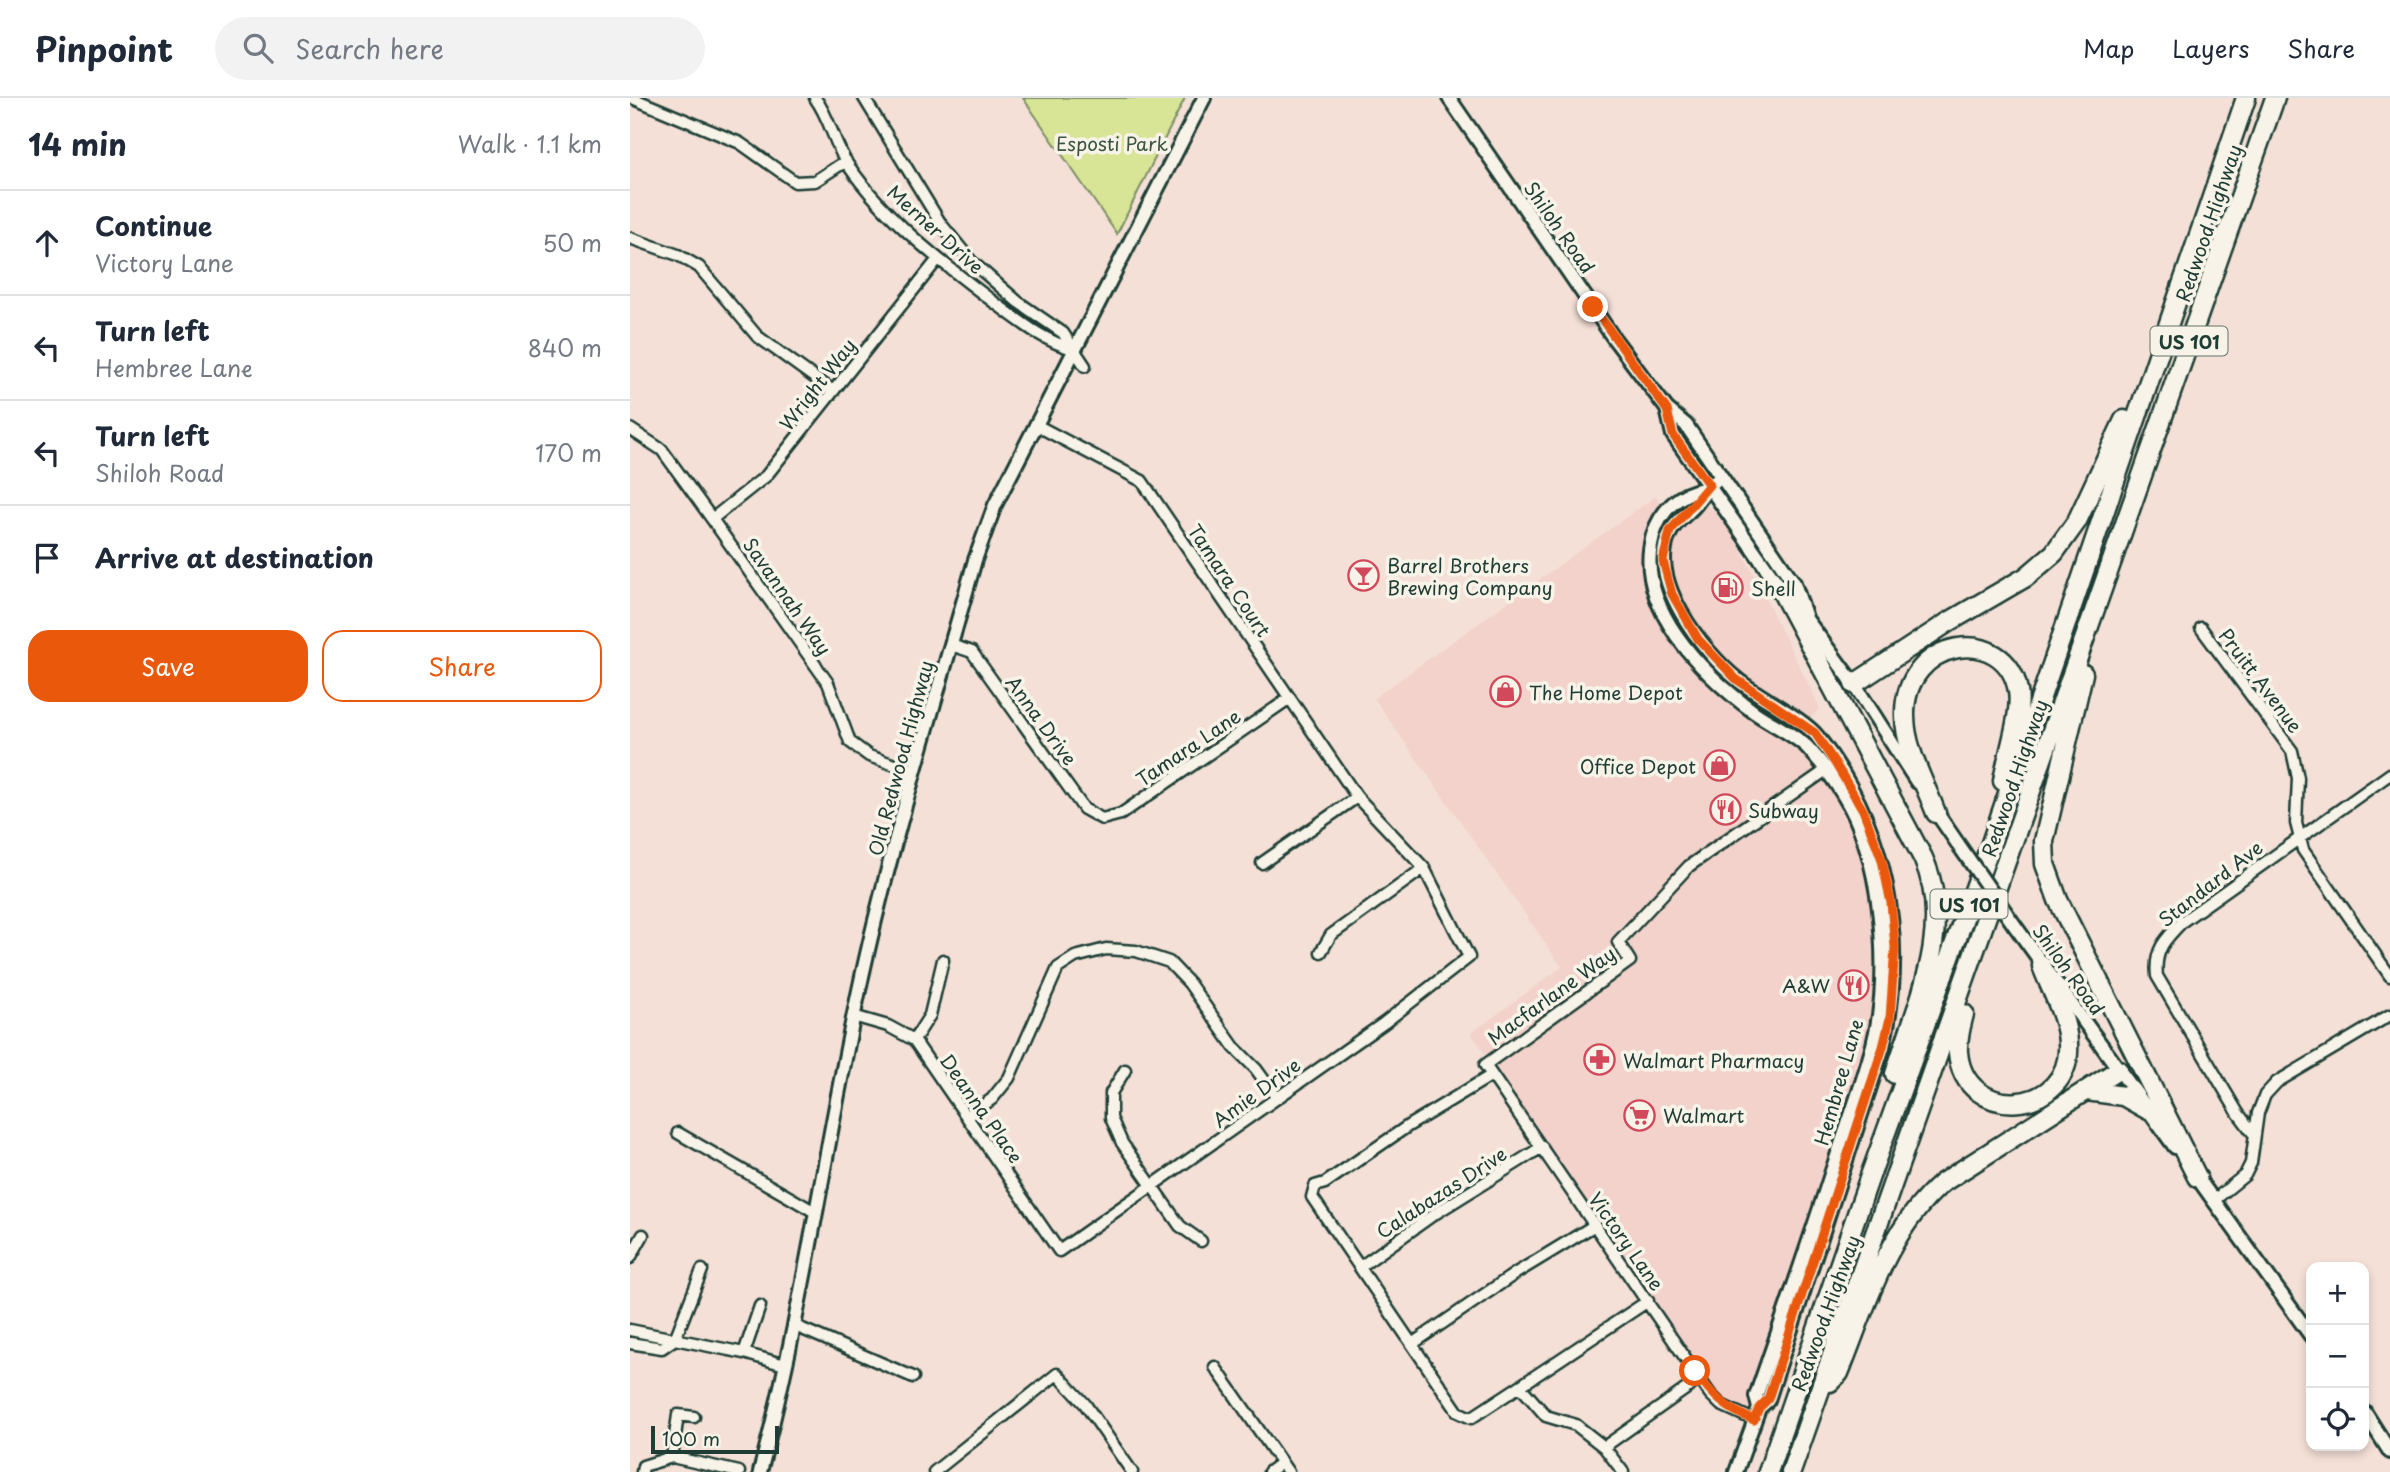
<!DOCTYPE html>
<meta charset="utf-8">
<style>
:root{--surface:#fff;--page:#f2f2f3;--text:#1f2937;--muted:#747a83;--line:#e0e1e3;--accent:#ea580c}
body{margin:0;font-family:"Playpen Sans",sans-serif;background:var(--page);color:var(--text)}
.controls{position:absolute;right:21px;bottom:21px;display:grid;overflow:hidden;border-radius:14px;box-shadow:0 4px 10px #0003}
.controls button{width:63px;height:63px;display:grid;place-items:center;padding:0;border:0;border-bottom:2px solid var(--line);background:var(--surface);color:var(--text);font:35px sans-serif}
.scale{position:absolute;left:21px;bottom:18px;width:128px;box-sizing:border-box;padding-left:7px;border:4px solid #1f3d34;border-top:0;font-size:19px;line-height:24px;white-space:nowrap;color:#1f3d34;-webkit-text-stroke:5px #f7f3e8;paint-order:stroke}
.stop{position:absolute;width:21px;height:21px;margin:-16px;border:5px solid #ea580c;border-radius:50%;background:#fff}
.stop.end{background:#ea580c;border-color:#fff;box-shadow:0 2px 7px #0008}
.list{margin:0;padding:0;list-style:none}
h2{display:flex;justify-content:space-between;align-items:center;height:91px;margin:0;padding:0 28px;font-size:30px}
h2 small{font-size:23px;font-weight:400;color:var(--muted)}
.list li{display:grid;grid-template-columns:46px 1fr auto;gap:21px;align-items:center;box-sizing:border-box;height:105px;padding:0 28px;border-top:2px solid var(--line)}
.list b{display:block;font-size:26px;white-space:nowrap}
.list p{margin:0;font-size:23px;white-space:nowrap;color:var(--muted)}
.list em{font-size:23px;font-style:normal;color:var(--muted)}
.actions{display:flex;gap:14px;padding:21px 28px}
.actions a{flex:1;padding:16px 0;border:2px solid var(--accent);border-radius:21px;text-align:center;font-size:24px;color:var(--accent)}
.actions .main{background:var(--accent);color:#fff}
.icon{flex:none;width:38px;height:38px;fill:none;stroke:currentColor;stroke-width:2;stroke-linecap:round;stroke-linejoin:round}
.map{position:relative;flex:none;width:1760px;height:1374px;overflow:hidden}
header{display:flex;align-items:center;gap:42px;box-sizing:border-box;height:98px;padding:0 35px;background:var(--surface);border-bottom:2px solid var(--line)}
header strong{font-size:33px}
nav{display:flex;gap:38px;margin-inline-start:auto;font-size:24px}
.search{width:490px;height:63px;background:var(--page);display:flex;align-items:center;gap:18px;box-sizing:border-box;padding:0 24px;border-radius:38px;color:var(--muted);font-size:26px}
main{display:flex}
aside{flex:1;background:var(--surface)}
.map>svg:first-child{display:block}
.built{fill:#f2d2cb}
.green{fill:#d8e496;stroke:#7c9065;stroke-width:2}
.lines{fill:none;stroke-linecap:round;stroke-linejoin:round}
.minor-casing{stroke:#1f3d34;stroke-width:15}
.tertiary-casing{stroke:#1f3d34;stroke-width:18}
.secondary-casing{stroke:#1f3d34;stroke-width:18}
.motorway-casing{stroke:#1f3d34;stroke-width:23}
.minor{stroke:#f7f3e8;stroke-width:10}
.tertiary{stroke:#f7f3e8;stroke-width:12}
.secondary{stroke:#f7f3e8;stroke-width:12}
.motorway{stroke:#f7f3e8;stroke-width:18}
.secondary-bridge-casing{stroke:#1f3d34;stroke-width:18;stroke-linecap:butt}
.secondary-bridge{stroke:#f7f3e8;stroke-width:12}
.route{stroke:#ea580c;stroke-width:9}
.labels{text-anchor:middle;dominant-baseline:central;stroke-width:7;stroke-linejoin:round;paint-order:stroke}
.shield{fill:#f7f3e8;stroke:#60746a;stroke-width:2}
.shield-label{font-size:18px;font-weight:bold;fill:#1f3d34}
.park-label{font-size:19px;fill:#3b5643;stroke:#f7f3e8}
.street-label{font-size:19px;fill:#1f3d34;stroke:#f7f3e8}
.poi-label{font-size:19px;fill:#1f3d34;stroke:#f7f3e8;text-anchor:start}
</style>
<header>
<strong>Pinpoint</strong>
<div class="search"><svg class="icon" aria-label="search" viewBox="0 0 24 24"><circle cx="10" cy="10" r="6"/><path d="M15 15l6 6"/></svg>Search here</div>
<nav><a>Map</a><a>Layers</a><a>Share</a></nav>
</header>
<main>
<aside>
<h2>14 min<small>Walk · 1.1 km</small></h2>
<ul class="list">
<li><svg class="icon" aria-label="ahead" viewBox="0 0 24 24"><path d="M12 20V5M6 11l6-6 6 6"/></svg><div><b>Continue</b><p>Victory Lane</p></div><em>50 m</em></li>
<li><svg class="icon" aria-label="left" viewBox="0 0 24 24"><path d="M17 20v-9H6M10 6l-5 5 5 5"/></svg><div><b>Turn left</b><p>Hembree Lane</p></div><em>840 m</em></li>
<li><svg class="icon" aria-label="left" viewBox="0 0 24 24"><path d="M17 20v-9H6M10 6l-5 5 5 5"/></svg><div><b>Turn left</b><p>Shiloh Road</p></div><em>170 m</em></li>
<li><svg class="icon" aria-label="arrive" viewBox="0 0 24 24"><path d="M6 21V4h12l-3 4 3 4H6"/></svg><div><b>Arrive at destination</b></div></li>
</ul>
<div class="actions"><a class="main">Save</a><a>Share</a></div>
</aside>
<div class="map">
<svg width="1760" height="1374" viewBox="0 0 1760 1374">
<rect width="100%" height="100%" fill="#f4e0d7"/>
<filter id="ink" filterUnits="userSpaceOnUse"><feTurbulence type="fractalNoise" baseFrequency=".0143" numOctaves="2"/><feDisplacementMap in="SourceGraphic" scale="14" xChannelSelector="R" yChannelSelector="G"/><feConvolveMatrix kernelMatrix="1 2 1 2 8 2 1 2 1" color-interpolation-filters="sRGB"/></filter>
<g filter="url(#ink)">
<path class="built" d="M 1026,398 L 1034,409 L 1012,447 L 1017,495 L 1060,562 L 1109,609 L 1174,654 L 1202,692 L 1223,727 L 1247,833 L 1248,871 L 1238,952 L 1196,1066 L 1121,1308 L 1111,1313 L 1090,1300 L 841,935 L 932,869 L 744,600 Z
M 1075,407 L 1096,421 L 1190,610 L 1176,624 L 1125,590 L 1083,551 L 1057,515 L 1041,479 L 1043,448 L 1054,425 Z"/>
<path class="green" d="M 393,0 L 555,0 L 487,136 Z"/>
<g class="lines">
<defs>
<path id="minor" d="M 2,0 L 110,45 L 165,84 L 185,83 L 216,63
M 185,0 C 200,20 204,46 218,67 C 256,122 312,165 365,205 C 390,223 413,243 443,251
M 234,0 L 311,126 L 341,163 L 388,204 L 433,235 L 455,268
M 0,140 L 48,157 L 69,169 L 127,238 L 203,293
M 0,331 L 32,352 L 82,421 L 198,585 L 220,644 L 239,658 L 285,674
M 82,421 L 136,378 L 308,161
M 1571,530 L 1662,653 L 1668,680 L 1666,725 L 1673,752 L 1760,878
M 321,547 L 342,554 L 454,711 L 472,721 L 491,716 L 660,600
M 632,765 L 727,699
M 691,854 L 701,837 L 794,770
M 223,918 L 258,928 L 284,942 L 429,1153 L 754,925 L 839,859 L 794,770 L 727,699 L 512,383 L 406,327
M 284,942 L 300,917 L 313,862
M 495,972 L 481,995 L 481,1020 L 492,1045 L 550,1128 L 571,1143
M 862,977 L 778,1028 L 695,1085 L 685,1088 L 682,1099 L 828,1314 L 841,1320 L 890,1288 L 916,1318 L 946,1327 L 974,1349 L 993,1374
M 337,1019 L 362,1001 L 379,980 L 428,870 L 445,859 L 476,851 L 506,853 L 539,864 L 559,885 L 604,949 L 626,971 L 647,1000
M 48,1035 L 185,1114
M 1623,1035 L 1608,1015 L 1527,878 C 1524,852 1535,841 1553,823 L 1760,676
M 1583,1103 L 1615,1077 L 1621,1065 L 1628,1015 L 1635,997 L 1647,984 L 1760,917
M 0,1160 L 13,1137
M 730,1169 L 803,1117 L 912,1049
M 163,1227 L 283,1279
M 0,1232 L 114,1255 L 155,1267
M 0,1245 L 32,1250 L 45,1241 L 72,1172
M 782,1246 L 886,1175 L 965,1127
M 114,1255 L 130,1208
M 585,1269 L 658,1374
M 890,1288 L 1018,1203
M 1124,1322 L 1091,1307 L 1080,1296 L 855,967 L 1000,863 L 988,844 L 1059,768 L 1202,668
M 974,1349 L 1070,1281
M 42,1359 L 48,1317 L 64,1319
M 12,1374 L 13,1368 L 42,1359 L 109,1374
M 304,1374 L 427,1276 L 455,1306 L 502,1374
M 639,1374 L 651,1365"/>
<path id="tertiary" d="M 1091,379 C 1079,388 1075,394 1066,406 C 1059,415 1047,422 1041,433 C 1014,480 1073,554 1108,582 C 1128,598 1173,621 1187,638 C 1257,728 1278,838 1253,949 L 1138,1302 L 1129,1310 L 1106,1374
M 1074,391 C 1049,395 1031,412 1023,437 C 1003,507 1072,576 1124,614 C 1141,626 1162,635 1177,649 C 1197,670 1219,702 1229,728 C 1253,790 1260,883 1243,947 C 1232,989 1216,1031 1202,1073 C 1178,1148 1152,1223 1126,1298 L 1129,1310"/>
<path id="secondary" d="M 819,0 L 985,242 L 1037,311 L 1056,327 L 1164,485 L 1176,520
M 1037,311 L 1043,337 L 1156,498
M 1171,514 L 1224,586 L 1287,684
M 1302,708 L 1328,746
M 1385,828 L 1545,1049
M 1564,1075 L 1681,1238
M 1734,1313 L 1760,1354
M 130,1374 C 172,1217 194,1055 228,897 C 259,750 305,606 345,462 L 365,407 L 574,0"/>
<path id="motorway" d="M 1152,494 L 1293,760 C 1325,830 1286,908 1265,976
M 1453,576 L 1414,743 L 1415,766 L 1428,802 L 1567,1079
M 1224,586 L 1317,525 L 1396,479 L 1424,455 L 1447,423 L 1494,322
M 1306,715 C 1295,685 1275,651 1275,618 C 1273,540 1376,524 1388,593 C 1392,616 1377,658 1373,683
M 1334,916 C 1331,928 1327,941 1328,954 C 1334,1027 1443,1018 1438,945 C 1437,920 1421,892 1412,868
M 1457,993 L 1493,998 L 1518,1012
M 1200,1284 L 1209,1275 C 1236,1208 1256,1134 1312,1085 L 1488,972
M 1138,1374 L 1240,1078 L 1358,754 L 1616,0
M 1161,1374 L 1645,0"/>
</defs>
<use href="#minor" class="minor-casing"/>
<use href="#tertiary" class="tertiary-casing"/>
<use href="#secondary" class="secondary-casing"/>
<use href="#motorway" class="motorway-casing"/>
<use href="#minor" class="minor"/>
<use href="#tertiary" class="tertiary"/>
<use href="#secondary" class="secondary"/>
<use href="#motorway" class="motorway"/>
<defs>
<path id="secondary-bridge" d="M 1328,746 L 1385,828"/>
</defs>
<use href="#secondary-bridge" class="secondary-bridge-casing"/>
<use href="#secondary-bridge" class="secondary-bridge"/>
</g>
</g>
<g class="lines" filter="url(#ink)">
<path class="route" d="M 963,209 L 1037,312 L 1043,337 L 1079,387 L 1040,433 L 1033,463 L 1042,496 L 1068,541 L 1106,581 L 1185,635 L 1205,665 L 1233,712 L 1252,762 L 1261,805 L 1265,849 L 1260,920 L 1253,949 L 1138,1301 L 1129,1310 L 1124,1322 C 1096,1311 1082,1298 1065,1273"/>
</g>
<defs>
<symbol id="bar-ring" viewBox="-11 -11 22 22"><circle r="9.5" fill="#f7f3e8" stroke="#d1495b" stroke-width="1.5"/><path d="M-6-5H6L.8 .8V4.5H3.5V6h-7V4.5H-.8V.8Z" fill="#d1495b"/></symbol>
<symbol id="fuel-ring" viewBox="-11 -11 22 22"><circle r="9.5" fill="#f7f3e8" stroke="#d1495b" stroke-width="1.5"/><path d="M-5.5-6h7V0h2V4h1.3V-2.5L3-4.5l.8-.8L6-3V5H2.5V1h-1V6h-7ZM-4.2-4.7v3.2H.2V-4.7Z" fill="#d1495b"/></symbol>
<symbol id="shop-ring" viewBox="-11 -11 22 22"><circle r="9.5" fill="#f7f3e8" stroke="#d1495b" stroke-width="1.5"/><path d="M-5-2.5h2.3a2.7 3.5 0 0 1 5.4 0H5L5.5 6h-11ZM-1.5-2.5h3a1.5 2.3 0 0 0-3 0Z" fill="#d1495b"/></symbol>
<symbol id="restaurant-ring" viewBox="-11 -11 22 22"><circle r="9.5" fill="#f7f3e8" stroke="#d1495b" stroke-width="1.5"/><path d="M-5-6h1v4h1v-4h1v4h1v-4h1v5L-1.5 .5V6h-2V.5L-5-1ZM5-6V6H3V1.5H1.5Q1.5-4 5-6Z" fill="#d1495b"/></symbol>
<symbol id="pharmacy-ring" viewBox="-11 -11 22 22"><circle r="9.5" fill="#f7f3e8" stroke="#d1495b" stroke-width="1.5"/><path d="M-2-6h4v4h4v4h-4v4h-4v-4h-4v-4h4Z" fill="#d1495b"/></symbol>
<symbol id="supermarket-ring" viewBox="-11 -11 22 22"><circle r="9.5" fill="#f7f3e8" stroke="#d1495b" stroke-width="1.5"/><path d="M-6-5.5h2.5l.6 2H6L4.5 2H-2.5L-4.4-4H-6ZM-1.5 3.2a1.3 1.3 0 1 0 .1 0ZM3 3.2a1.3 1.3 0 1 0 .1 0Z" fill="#d1495b"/></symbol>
</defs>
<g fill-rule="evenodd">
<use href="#bar-ring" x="716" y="460" width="35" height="35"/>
<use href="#fuel-ring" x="1080" y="472" width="35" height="35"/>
<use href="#shop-ring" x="858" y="576" width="35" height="35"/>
<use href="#shop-ring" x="1072" y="650" width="35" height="35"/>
<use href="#restaurant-ring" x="1078" y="694" width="35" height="35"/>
<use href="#restaurant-ring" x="1206" y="870" width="35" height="35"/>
<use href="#pharmacy-ring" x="952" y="944" width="35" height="35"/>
<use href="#supermarket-ring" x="992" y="1000" width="35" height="35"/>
</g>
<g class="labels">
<g class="shield">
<rect x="1520.5" y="228.5" width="77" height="29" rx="5"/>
<rect x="1300.5" y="791.5" width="77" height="29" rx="5"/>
</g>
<g class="shield-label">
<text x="1559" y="243">US 101</text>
<text x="1339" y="806">US 101</text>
</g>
<g class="park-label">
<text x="482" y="45">Esposti Park</text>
</g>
<g class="street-label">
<text transform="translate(1578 125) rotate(-71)">Redwood Highway</text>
<text transform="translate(930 129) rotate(55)">Shiloh Road</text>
<text transform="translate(306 131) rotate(42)">Merner Drive</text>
<text transform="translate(187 286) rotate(-52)">Wright Way</text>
<text transform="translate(600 482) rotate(56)">Tamara Court</text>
<text transform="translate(158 498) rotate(55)">Savannah Way</text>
<text transform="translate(1631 582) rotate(53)">Pruitt Avenue</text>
<text transform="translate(412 622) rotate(54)">Anna Drive</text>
<text transform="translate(558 649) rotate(-34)">Tamara Lane</text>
<text transform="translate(270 660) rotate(-75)">Old Redwood Highway</text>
<text transform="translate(1384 680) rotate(-71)">Redwood Highway</text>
<text transform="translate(1580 785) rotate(-38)">Standard Ave</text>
<text transform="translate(1439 871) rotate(54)">Shiloh Road</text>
<text transform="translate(921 897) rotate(-36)">Macfarlane Way</text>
<text transform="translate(1208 984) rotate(-74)">Hembree Lane</text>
<text transform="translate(626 994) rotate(-36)">Amie Drive</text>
<text transform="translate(352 1010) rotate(55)">Deanna Place</text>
<text transform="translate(811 1094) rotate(-33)">Calabazas Drive</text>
<text transform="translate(997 1143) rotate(55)">Victory Lane</text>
<text transform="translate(1195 1215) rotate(-70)">Redwood Highway</text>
</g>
<g class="poi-label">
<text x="757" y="467">Barrel Brothers<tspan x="757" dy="22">Brewing Company</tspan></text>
<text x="1121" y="490">Shell</text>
<text x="899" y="594">The Home Depot</text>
<text x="1066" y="668" text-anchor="end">Office Depot</text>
<text x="1118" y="712">Subway</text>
<text x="1200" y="887" text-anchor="end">A&amp;W</text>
<text x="993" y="962">Walmart Pharmacy</text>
<text x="1033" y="1017">Walmart</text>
</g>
</g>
</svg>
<div class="controls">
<button>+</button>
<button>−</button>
<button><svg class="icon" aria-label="locate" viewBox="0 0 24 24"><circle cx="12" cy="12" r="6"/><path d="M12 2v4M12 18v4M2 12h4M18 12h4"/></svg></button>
</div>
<div class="scale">100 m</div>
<div class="stop" style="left:1065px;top:1273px"></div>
<div class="stop end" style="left:963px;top:209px"></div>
</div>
</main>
